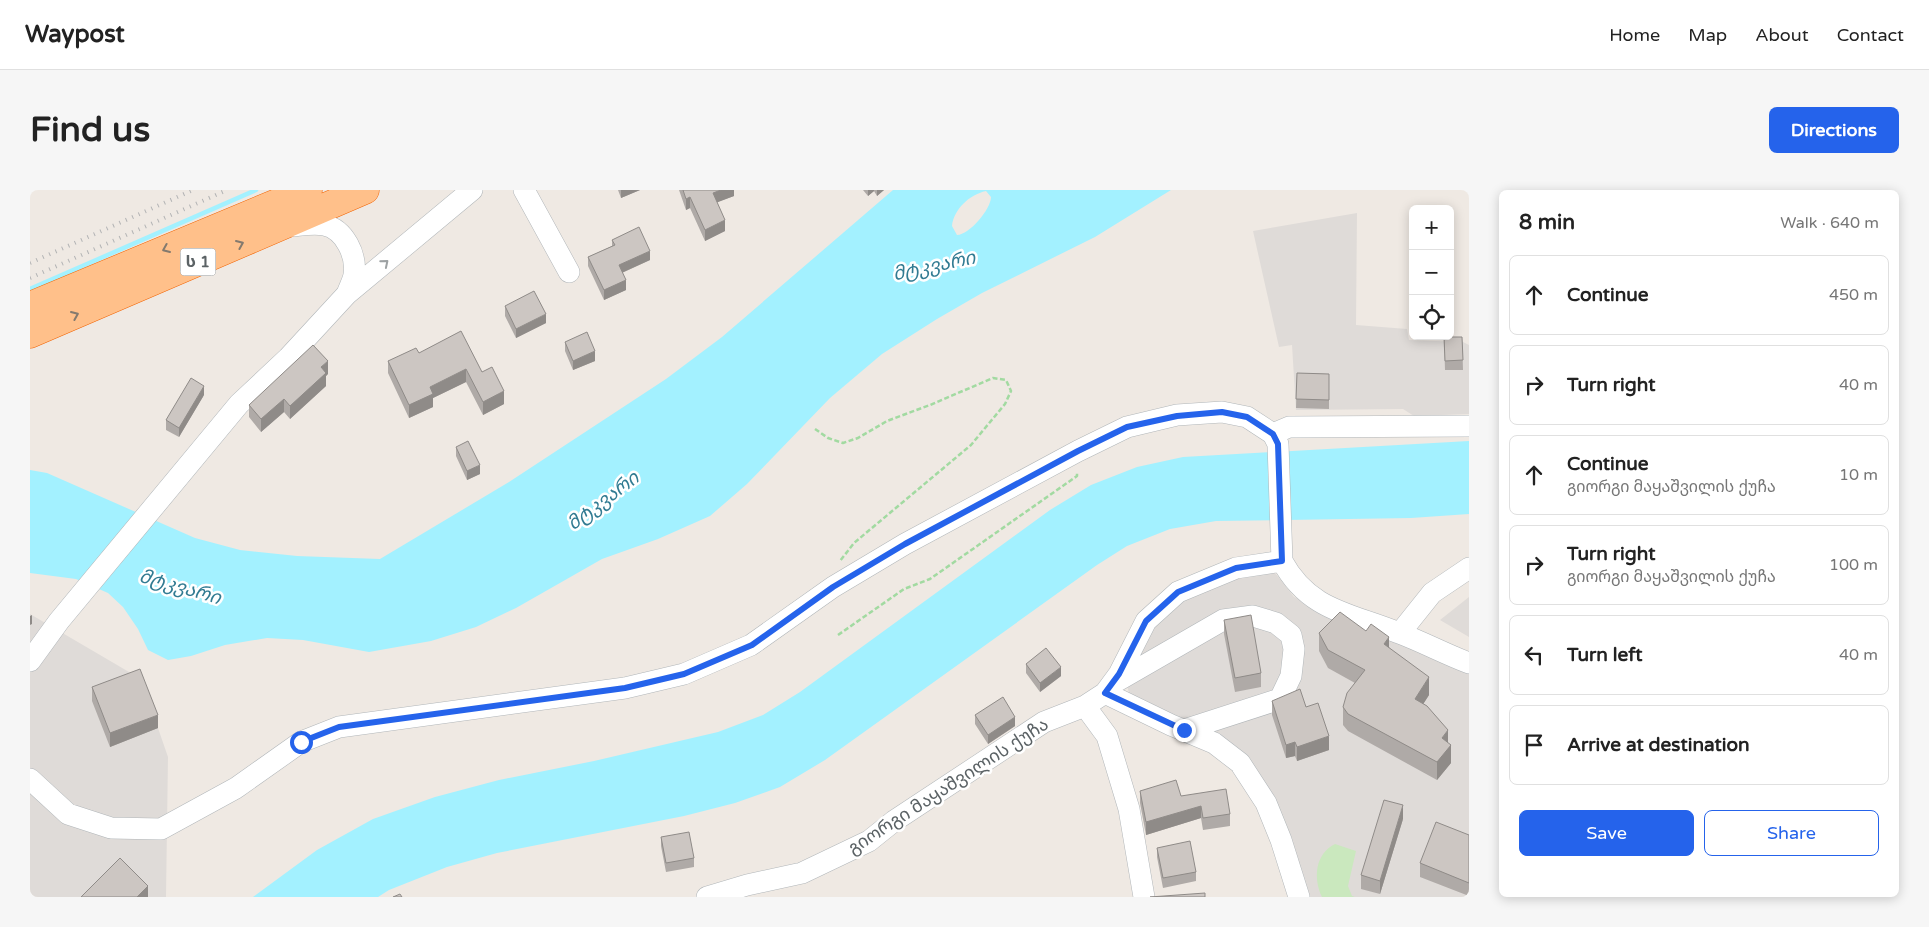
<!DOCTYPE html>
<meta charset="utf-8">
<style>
:root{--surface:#fff;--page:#f6f6f6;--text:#222;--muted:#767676;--line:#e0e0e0;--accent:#2563eb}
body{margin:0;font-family:"Varela Round","Noto Sans Georgian",sans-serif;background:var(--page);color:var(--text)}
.controls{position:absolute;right:15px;top:15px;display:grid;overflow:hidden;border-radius:8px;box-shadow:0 2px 12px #0003}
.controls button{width:45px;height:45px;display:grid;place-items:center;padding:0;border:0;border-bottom:1px solid var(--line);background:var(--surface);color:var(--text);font:25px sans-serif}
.stop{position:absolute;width:15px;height:15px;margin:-11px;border:4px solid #2563eb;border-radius:50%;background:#fff}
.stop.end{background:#2563eb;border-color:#fff;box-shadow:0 1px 5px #0008}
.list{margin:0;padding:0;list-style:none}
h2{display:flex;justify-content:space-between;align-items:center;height:65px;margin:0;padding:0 20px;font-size:21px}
h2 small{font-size:16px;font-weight:400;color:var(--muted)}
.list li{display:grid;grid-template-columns:32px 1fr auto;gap:15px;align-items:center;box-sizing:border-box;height:80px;margin:0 10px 10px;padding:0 10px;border:1px solid var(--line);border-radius:8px}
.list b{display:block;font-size:19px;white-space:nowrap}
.list p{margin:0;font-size:16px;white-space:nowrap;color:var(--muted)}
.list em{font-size:16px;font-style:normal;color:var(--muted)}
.actions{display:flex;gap:10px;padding:15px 20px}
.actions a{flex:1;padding:11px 0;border:1px solid var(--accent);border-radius:8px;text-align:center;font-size:18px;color:var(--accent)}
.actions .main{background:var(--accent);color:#fff}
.icon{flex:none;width:28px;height:28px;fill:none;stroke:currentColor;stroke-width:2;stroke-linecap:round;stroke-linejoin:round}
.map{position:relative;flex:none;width:1439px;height:707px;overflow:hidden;border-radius:8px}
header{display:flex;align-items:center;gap:30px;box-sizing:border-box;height:70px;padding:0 25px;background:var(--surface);border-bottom:1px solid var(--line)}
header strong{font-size:24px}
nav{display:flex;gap:28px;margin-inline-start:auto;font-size:18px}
.intro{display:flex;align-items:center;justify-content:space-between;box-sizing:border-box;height:120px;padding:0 30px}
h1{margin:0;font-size:35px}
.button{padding:12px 22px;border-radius:8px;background:var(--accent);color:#fff;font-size:18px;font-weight:700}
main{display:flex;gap:30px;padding:0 30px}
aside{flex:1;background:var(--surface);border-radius:8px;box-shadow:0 2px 12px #0003}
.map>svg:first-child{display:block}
.industrial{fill:#dfdbd8}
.green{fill:#cae8be}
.water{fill:#a3f1ff;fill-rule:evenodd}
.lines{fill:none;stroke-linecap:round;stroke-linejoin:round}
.stream{stroke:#a3f1ff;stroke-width:4.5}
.minor-casing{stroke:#b1b6b9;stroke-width:22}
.highway-casing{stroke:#f26200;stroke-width:29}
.path{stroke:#a2daa1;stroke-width:2.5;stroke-dasharray:5 2.5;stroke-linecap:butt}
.minor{stroke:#fff;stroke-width:21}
.highway{stroke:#ffc08a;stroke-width:28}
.rail{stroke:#b2b3b4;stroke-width:4;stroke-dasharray:1 6;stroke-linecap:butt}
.wall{fill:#afaaa7}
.shaded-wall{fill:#8f8b88}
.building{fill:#ccc6c2;stroke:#8f8b88}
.oneway{stroke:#847a6e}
.oneway2{stroke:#9da1a3}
.route{stroke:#2563eb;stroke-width:6}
.labels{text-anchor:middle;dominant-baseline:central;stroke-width:5;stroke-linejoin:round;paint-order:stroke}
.shield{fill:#fff;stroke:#8c9193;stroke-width:1}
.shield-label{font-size:16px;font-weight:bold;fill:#5b6265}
.street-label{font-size:18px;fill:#5b6265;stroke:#fff}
.water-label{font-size:19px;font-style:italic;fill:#317b92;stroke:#fff}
</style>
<header>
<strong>Waypost</strong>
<nav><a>Home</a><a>Map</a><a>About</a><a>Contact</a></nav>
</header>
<div class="intro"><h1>Find us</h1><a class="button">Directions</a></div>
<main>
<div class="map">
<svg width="1439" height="707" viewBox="0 0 1439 707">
<rect width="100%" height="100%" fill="#efe9e3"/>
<path class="industrial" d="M 1327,23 L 1326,135 L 1377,139 L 1379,150 L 1433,152 L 1439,155 L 1439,224 L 1384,226 L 1373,219 L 1266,220 L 1262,155 L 1249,157 L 1223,41 Z
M 1242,379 L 1264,407 L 1439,481 L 1439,707 L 1279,707 L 1262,656 L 1221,575 L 1100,509 L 1095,484 L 1117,436 L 1148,405 Z
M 1439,407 L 1439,447 L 1410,430 Z
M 0,424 L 111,489 L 138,567 L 136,707 L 0,707 Z"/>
<path class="green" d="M 1305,654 L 1326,661 L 1318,696 L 1322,706 L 1325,707 L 1292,707 C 1283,688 1285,664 1305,654 Z"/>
<path class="water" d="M 863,0 L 1141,0 L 1065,47 L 952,103 L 907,129 L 852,164 L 800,208 L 717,294 L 680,326 L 628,349 L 572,369 L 486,418 L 446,437 L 401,451 L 339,462 L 273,450 L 237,448 L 195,455 L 161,466 L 138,470 L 118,460 L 108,439 L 93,417 L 78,403 L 46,389 L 0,383 L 0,280 L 17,283 L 165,348 L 210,360 L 267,366 L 350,369 L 479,292 L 636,189 L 692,147 ZM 956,1 L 961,7 C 961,19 939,45 927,45 L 922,36 C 924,19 939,5 956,1 Z
M 1439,251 L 1439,324 L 1381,328 L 1186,331 L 1140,339 L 1097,356 L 1067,375 L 795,570 L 750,597 L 705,613 L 654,626 L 467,663 L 417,677 L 359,700 L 348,707 L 223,707 L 287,660 L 343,629 L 405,607 L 469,590 L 564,571 L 688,542 L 733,525 L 770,502 L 1020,320 L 1061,295 L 1107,277 L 1153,267 Z"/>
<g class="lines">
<path class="stream" d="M 0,99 L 226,0"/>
<defs>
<path id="minor" d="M 494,0 L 539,82
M 263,36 C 273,35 284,33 294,35 C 315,39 327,66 324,85 C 323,91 319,98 317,104
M 1243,244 L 1259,237 L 1439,236
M 1370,443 L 1402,403 L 1439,378
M 0,471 L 29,431 L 209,214 L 258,168 L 317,104 L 442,0
M 1082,494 L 1193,430 L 1223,426 L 1246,433 L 1261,445 L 1264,459 L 1261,486 L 1250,509 L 1154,540
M 1075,503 L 1141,535 L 1184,553 L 1210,573 L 1236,613 L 1251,650 L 1269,707
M 1055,516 L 1077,546 L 1099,619 L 1114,707
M 0,589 L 38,624 L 81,638 L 131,639 L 206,598 L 271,552 L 309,537 L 595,498 L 654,484 L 721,455 L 803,397 L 875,354 L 1048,261 L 1097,237 L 1147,225 L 1192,222 L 1217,227 L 1243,244 L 1248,254 L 1252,371 C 1279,421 1320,423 1369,443 C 1393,452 1415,464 1439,473
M 677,707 L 717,695 L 772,683 L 839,651 L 864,631 L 1014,532 L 1055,516 L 1075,503 L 1089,484 L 1116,431 L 1148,402 L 1206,378 L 1252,371"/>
<path id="highway" d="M 0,116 L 278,0
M 0,144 L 335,0"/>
</defs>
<use href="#minor" class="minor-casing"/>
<use href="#highway" class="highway-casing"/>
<path class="path" d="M 785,239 L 798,248 L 813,253 L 828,248 L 857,231 L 900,215 L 963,188 L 976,190 L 981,201 L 975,214 L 941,255 L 824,353 L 810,371
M 808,445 L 874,399 L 900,389 L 1047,286 L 1047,283"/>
<use href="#minor" class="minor"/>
<use href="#highway" class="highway"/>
<path class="rail" d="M 0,73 L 163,0
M 0,88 L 197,0"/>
</g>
<path class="wall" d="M 588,0 L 610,0 L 591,8 Z
M 649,0 L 704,0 L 704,6 L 687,12 L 695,41 L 675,51 L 660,18 L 656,20 Z
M 833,0 L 854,0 L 847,6 L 844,1 L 838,6 Z
M 582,50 L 620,70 L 592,83 L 596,100 L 574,110 L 558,76 L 558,67 L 582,56 Z
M 475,116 L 516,133 L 486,148 L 475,126 Z
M 1414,147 L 1432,147 L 1433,180 L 1415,180 Z
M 535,152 L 565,171 L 543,180 L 535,161 Z
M 389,163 L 452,182 L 474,214 L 453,225 L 436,192 L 403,208 L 403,217 L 379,228 L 358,183 L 358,171 Z
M 1267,183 L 1299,184 L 1299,219 L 1266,218 Z
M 298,184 L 296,186 L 296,196 L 260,229 L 254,222 L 231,242 L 219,227 L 219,215 Z
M 174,205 L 149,247 L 136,240 L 136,230 Z
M 426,257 L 450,284 L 437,290 L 426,266 Z
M 1194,430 L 1231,483 L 1231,497 L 1205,502 L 1194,444 Z
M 1289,443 L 1359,457 L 1399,505 L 1393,514 L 1418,553 L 1421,573 L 1407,590 L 1318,541 L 1313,535 L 1313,517 L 1325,493 L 1298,478 L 1289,461 Z
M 996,474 L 1031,486 L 1010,502 L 996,483 Z
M 62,497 L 128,538 L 80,557 L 62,511 Z
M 1242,511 L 1276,517 L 1299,560 L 1267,571 L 1265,566 L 1256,568 L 1242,525 Z
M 945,525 L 985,536 L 958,554 L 945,534 Z
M 1110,601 L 1151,606 L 1200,624 L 1200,636 L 1173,640 L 1171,628 L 1116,645 L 1110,613 Z
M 1373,629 L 1350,704 L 1331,699 L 1331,685 Z
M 1439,645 L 1439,706 L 1390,687 L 1390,673 Z
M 631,647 L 664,668 L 664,677 L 636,682 L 631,656 Z
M 1127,658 L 1166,682 L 1166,691 L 1133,698 L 1127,667 Z"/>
<path class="shaded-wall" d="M 591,0 L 610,0 L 591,8 Z
M 691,0 L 704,0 L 704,6 L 683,14 L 683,3 Z
M 838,0 L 844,0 L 844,1 L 838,6 Z
M 847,0 L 854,0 L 847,6 Z
M 660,7 L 660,18 L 656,20 L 656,9 Z
M 695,30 L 695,41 L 675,51 L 675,40 Z
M 620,61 L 620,70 L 589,84 L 589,75 Z
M 596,90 L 596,100 L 574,110 L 574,100 Z
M 516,124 L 516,133 L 486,148 L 486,139 Z
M 565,161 L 565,171 L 543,180 L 543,171 Z
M 298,171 L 298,184 L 296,186 L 296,196 L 260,229 L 260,216 L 291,177 Z
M 436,179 L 436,192 L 403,208 L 403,217 L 379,228 L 379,215 L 400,197 Z
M 174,196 L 174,205 L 149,247 L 149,238 Z
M 474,201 L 474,214 L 453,225 L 453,212 Z
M 254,209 L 254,222 L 231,242 L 231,229 Z
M 450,275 L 450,284 L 437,290 L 437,281 Z
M 2,425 L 2,434 L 0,435 L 0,426 Z
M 1359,447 L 1359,465 L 1354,454 Z
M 1031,477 L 1031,486 L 1010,502 L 1010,493 Z
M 1399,487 L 1399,505 L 1385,527 L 1385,509 Z
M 128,525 L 128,538 L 80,557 L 80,543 Z
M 985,527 L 985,536 L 958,554 L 958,545 Z
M 1418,540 L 1418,558 L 1421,555 L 1421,573 L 1407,590 L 1407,572 L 1412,548 Z
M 1299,546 L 1299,560 L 1267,571 L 1267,557 Z
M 1265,552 L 1265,566 L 1256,568 L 1256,555 Z
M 1373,615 L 1373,629 L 1350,704 L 1350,691 Z
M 1171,616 L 1171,628 L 1116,645 L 1116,632 Z
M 118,696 L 118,707 L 107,707 Z"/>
<path class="building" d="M 653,0 L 691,0 L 683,3 L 695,30 L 675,40 L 660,7 L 656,9 Z
M 609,37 L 620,61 L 589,75 L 596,90 L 574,100 L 558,67 L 585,55 L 582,50 Z
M 504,101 L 516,124 L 486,139 L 475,116 Z
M 431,141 L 452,182 L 462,177 L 474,201 L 453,212 L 436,179 L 400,197 L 403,204 L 379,215 L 358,171 L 386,158 L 389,163 Z
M 557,142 L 565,161 L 543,171 L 535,152 Z
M 1414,147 L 1432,147 L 1433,170 L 1415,171 Z
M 283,155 L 298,171 L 291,177 L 296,183 L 260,216 L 254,209 L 231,229 L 219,215 Z
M 1267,183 L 1299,184 L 1299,210 L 1266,209 Z
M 161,188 L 174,196 L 149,238 L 136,230 Z
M 438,251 L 450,275 L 437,281 L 426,257 Z
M 1310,422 L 1336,441 L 1341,434 L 1359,447 L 1354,454 L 1399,487 L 1385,509 L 1397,516 L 1418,540 L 1412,548 L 1421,555 L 1407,572 L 1318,524 L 1313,517 L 1317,503 L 1335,480 L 1298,460 L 1289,443 Z
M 1221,425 L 1231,483 L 1205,488 L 1194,430 Z
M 1016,458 L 1031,477 L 1010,493 L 996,474 Z
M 110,479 L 128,525 L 80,543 L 62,497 Z
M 1270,499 L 1276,517 L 1288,513 L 1299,546 L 1267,557 L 1265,552 L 1256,555 L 1242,511 Z
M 973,507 L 985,527 L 958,545 L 945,525 Z
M 1146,590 L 1151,606 L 1196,599 L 1200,624 L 1173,628 L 1171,616 L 1116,632 L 1110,601 Z
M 1354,610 L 1373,615 L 1350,691 L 1331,685 Z
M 1406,632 L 1439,645 L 1439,693 L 1390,673 Z
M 659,642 L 664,668 L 636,673 L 631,647 Z
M 1160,651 L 1166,682 L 1133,688 L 1127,658 Z
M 90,668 L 118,696 L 107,707 L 51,707 Z
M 1175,703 L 1175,707 L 1120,707 Z
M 370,704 L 372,707 L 363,707 Z"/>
<defs><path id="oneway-chevron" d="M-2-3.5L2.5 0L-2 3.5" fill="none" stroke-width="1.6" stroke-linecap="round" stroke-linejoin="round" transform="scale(1.25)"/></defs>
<g class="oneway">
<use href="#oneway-chevron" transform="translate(210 54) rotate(-23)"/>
<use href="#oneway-chevron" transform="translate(136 59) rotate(157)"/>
<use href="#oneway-chevron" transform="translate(45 125) rotate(-23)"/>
</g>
<use class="oneway2" href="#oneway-chevron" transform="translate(355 73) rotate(-40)"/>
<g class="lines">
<path class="route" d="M 271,552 L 309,537 L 595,498 L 654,484 L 722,455 L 803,397 L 875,354 L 1048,261 L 1097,237 L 1147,226 L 1192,222 L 1217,227 L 1243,244 L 1248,254 L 1252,371 L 1206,378 L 1148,402 L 1116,431 L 1089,484 L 1075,503 L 1154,540"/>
</g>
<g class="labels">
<rect class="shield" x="150.5" y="58.5" width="35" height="27" rx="4"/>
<g class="shield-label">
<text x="168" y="72">ს 1</text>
</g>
<g class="street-label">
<text transform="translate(918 596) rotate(-33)">გიორგი მაყაშვილის ქუჩა</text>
</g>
<g class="water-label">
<text transform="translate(904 76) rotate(-12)">მტკვარი</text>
<text transform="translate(573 311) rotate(-37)">მტკვარი</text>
<text transform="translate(150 397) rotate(16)">მტკვარი</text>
</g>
</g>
</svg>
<div class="controls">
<button>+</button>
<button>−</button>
<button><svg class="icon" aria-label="locate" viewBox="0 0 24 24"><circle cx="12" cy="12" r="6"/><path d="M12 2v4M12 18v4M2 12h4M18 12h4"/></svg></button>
</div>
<div class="stop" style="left:271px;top:552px"></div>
<div class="stop end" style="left:1154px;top:540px"></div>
</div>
<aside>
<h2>8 min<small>Walk · 640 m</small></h2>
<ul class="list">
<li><svg class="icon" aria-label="ahead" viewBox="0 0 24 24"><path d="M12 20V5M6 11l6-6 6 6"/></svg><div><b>Continue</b></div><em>450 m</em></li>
<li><svg class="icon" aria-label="right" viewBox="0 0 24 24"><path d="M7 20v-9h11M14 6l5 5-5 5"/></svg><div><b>Turn right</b></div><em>40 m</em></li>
<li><svg class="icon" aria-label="ahead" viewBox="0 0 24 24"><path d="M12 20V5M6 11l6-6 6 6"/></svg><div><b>Continue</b><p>გიორგი მაყაშვილის ქუჩა</p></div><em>10 m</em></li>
<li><svg class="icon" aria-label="right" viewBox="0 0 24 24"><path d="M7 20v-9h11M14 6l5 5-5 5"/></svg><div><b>Turn right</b><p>გიორგი მაყაშვილის ქუჩა</p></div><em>100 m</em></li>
<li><svg class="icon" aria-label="left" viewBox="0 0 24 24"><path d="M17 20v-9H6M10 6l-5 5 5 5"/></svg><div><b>Turn left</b></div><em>40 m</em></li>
<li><svg class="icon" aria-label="arrive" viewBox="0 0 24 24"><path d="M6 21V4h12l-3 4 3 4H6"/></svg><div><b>Arrive at destination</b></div></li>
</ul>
<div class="actions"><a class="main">Save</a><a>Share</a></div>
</aside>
</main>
